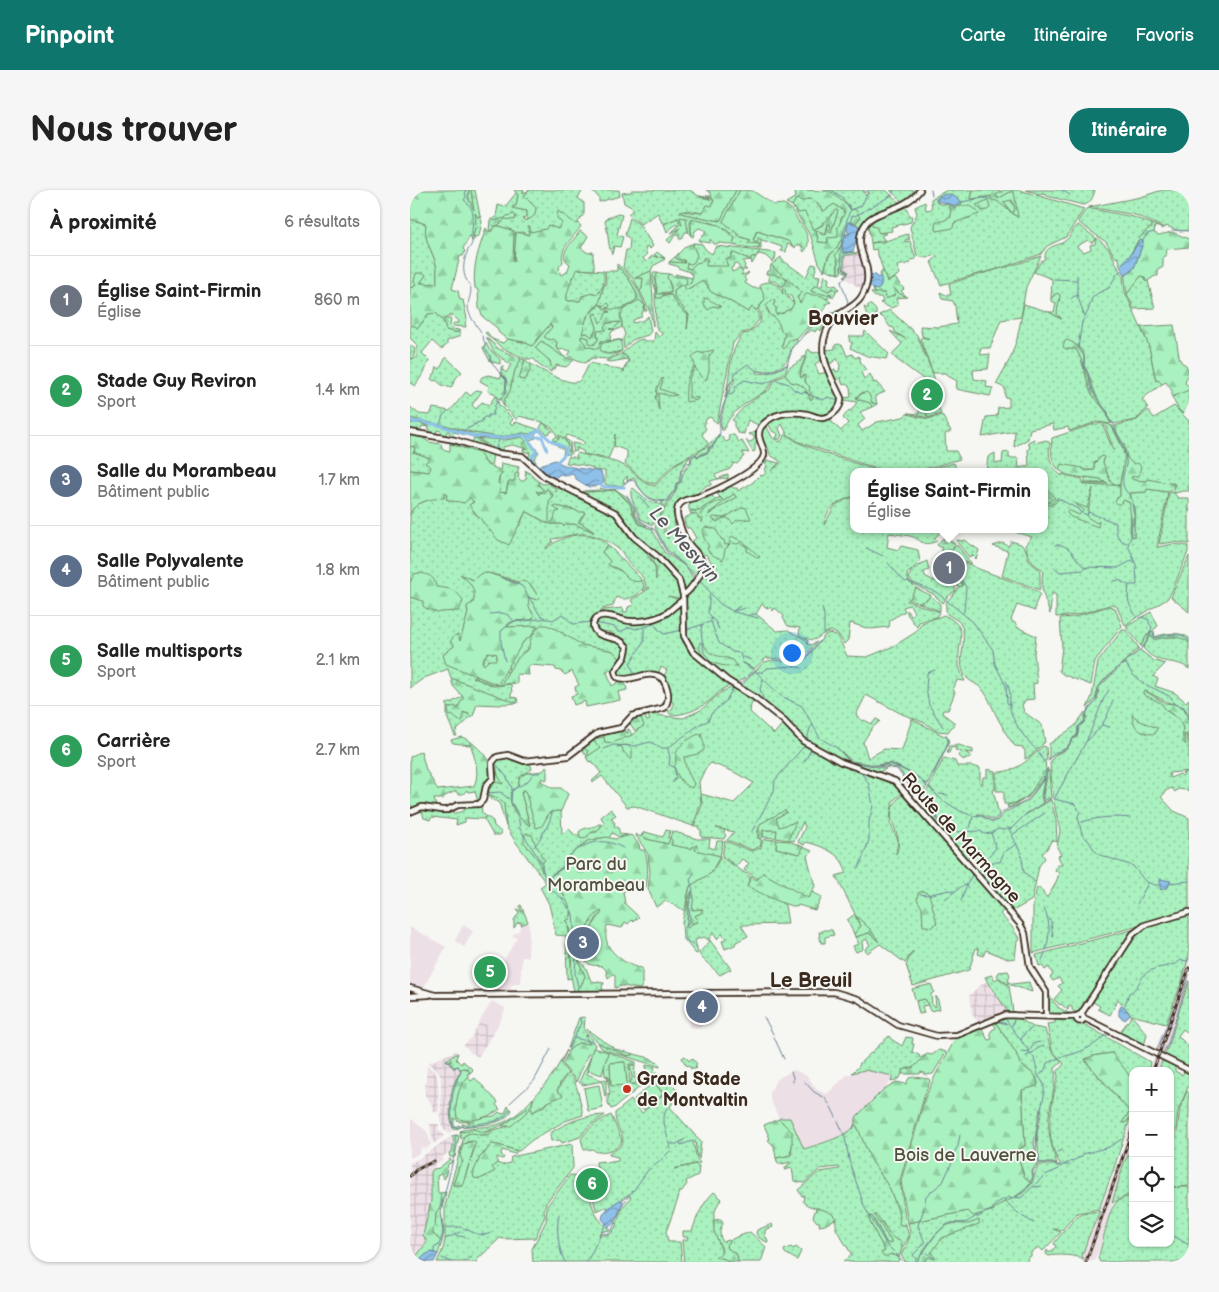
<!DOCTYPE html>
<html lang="fr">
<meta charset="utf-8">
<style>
:root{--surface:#fff;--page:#f6f6f6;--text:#222;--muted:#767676;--line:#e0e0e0;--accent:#0f766e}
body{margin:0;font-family:"Balsamiq Sans",sans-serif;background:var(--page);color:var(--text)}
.controls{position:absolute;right:15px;bottom:15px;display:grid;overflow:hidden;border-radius:10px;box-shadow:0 1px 4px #0004}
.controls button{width:45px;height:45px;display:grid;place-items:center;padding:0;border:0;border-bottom:1px solid var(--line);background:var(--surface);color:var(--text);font:25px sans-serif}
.you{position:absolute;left:381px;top:462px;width:18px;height:18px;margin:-12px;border:4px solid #fff;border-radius:50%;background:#1a73e8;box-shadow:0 0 0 8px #1a73e833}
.badge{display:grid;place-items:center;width:32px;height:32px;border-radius:50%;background:var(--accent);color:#fff;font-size:16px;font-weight:700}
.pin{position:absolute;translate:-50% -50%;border:2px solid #fff;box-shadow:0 1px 5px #0006}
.popup{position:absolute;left:440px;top:278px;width:198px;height:65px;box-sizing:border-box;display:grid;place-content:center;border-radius:10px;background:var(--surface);filter:drop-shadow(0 1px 4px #0005);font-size:16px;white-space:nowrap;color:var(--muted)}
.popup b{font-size:19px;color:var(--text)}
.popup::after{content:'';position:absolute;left:50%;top:100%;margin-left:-10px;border:10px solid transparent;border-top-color:var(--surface)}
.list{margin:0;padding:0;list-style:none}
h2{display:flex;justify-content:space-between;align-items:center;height:65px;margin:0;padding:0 20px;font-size:21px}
h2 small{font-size:16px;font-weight:400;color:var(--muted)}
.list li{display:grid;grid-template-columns:32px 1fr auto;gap:15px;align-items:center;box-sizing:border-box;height:90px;padding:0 20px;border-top:1px solid var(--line)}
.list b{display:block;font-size:19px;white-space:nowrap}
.list p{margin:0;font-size:16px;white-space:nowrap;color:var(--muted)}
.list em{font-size:16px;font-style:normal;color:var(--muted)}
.icon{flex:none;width:28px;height:28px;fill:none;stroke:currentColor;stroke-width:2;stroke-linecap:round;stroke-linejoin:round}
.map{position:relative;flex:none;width:779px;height:1072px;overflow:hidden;border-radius:20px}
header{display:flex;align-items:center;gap:30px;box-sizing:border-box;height:70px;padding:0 25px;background:var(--accent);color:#fff}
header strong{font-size:24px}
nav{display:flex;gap:28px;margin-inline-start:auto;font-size:18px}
.intro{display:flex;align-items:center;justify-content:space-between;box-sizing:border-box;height:120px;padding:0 30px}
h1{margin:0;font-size:35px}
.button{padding:12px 22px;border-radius:20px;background:var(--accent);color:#fff;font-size:18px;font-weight:700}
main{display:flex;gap:30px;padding:0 30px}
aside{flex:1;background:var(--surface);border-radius:20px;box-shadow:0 1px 4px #0004}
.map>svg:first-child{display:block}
.built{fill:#ecdfe6}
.industrial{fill:url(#industrial-grid)}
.grass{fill:url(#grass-dots);stroke:#728e6e;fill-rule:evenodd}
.forest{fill:url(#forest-firs);stroke:#728e6e;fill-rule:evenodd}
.wetland{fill:url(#wetland-marsh);stroke:#728e6e}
.cemetery{fill:url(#cemetery-stones);stroke:#728e6e}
.garden{fill:#a9f1be;stroke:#728e6e}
.water{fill:url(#water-waves);stroke:#6d8498}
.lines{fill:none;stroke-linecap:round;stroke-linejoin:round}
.stream{stroke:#6d8498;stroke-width:1}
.canal{stroke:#8ec0ea;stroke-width:2.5}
.river{stroke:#8ec0ea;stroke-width:3}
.secondary-casing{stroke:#3b2a1e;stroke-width:8}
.secondary{stroke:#f6f6f2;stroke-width:4.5}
.rail-casing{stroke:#3b2a1e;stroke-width:3}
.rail{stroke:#f6f6f2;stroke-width:1;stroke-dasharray:4;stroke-linecap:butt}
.poi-dot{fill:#c8321e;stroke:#f6f6f2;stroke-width:2}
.labels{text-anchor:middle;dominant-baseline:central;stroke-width:4;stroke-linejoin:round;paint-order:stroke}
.street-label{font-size:18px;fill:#3b2a1e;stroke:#f6f6f2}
.park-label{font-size:18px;fill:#51523e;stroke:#f6f6f2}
.poi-label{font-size:18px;font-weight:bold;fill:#3b2a1e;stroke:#f6f6f2;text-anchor:start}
.water-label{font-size:19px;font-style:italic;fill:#54575b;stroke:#f6f6f2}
.quarter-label{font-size:20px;font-weight:bold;fill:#3b2a1e;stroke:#f6f6f2}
</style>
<header>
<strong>Pinpoint</strong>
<nav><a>Carte</a><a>Itinéraire</a><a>Favoris</a></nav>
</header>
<div class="intro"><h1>Nous trouver</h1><a class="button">Itinéraire</a></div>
<main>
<aside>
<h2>À proximité<small>6 résultats</small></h2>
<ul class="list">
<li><span class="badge" style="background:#6b7280">1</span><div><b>Église Saint-Firmin</b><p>Église</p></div><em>860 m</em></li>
<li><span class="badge" style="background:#2e9e5b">2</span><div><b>Stade Guy Reviron</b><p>Sport</p></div><em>1.4 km</em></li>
<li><span class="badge" style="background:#5c6f8a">3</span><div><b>Salle du Morambeau</b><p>Bâtiment public</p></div><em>1.7 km</em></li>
<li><span class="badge" style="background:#5c6f8a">4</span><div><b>Salle Polyvalente</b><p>Bâtiment public</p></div><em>1.8 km</em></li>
<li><span class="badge" style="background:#2e9e5b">5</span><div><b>Salle multisports</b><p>Sport</p></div><em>2.1 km</em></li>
<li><span class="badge" style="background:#2e9e5b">6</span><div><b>Carrière</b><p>Sport</p></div><em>2.7 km</em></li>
</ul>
</aside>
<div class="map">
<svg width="779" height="1072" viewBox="0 0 779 1072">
<defs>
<pattern id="industrial-grid" width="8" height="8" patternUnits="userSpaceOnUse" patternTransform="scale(1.25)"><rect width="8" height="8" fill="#ecdfe6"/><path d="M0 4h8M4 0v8" fill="none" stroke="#cbc0c5"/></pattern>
<pattern id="grass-dots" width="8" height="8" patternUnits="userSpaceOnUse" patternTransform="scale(1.25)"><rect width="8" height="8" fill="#a9f1be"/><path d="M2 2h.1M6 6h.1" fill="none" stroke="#92cfa3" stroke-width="1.8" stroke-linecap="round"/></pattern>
<pattern id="forest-firs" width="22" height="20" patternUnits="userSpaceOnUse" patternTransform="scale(1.25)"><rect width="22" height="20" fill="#a9f1be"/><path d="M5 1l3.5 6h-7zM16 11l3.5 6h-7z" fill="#92cfa3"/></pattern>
<pattern id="wetland-marsh" width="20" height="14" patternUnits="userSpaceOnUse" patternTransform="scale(1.25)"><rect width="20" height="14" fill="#a9f1be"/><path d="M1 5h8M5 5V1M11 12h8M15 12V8" fill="none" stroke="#92cfa3"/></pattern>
<pattern id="cemetery-stones" width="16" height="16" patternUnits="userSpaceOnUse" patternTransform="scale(1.25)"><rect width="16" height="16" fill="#a9f1be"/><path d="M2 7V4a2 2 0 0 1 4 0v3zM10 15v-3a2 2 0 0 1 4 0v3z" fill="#92cfa3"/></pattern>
<pattern id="water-waves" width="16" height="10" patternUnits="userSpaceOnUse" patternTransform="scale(1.25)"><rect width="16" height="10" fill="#8ec0ea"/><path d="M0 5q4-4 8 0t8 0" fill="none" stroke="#759cbd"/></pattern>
</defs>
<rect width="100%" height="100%" fill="#f6f6f2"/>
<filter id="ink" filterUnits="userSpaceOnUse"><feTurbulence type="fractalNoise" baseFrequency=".02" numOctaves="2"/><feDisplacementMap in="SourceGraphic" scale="10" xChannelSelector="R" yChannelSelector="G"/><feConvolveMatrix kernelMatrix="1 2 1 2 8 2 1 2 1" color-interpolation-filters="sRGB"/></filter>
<g filter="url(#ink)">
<path class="built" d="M 118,732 L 119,735 L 118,767 L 112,767 L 110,793 L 101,795 L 100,803 L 93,800 L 78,800 L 72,803 L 72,793 L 70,792 L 79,774 L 86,779 L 89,779 L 107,748 L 102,745 L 109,741 L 111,735 Z
M 53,735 L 63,741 L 54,757 L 45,751 Z
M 0,737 L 36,757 L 12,800 L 0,796 Z
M 779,765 L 779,791 L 768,824 L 760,852 L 754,865 L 751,864 L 753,869 L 748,881 L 740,881 L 748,852 L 763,818 L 772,791 Z
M 82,811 L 95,818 L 93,825 L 85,840 L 70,831 Z
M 287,826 L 300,826 L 290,838 L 279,837 L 279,830 L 286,830 Z
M 384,880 L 397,886 L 407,900 L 417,904 L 437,885 L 455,880 L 483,886 L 483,889 L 474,899 L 447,926 L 443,939 L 428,947 L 393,959 L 380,928 L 369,929 L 360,908 L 360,902 L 365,892 L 369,888 Z
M 723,925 L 723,956 L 714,973 L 689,1060 L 684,1071 L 671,1072 L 674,1069 L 672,1066 L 678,1048 L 708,975 Z
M 0,928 L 15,940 L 18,944 L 21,955 L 15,959 L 11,956 L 10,963 L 0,968 Z"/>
<path class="industrial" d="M 450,63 L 456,83 L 456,93 L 453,100 L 435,88 L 438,84 L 434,79 L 433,66 Z
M 577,791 L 599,823 L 592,824 L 569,833 L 562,824 L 559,806 L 567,798 Z
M 70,831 L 85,840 L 68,867 L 63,863 L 62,864 L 54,855 L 61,848 Z
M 46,861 L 48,863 L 46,865 L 37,870 L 44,878 L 47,876 L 51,880 L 43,897 L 41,932 L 44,940 L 39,943 L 34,940 L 31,934 L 31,887 L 27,880 L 18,873 Z
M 17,875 L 25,882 L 28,889 L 29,922 L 23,922 L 23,916 L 15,905 Z
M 20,934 L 29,934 L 28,940 L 31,941 L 34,946 L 23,954 Z
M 42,946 L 44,951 L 41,961 L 33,966 L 32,971 L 25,974 L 21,982 L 21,1011 L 17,1052 L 14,1058 L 0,1072 L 0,973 L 10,968 Z"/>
<path class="grass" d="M 59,0 L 62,0 L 64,21 L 68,27 L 70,26 L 72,32 L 69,46 L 63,47 C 64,40 67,34 65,27 C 63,17 57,10 59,0 Z
M 120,0 L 173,0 L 168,8 L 174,13 L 174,24 L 166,35 L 148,24 L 152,33 L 148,39 L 120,42 L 119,45 L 112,42 L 106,43 L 104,73 L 103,72 L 104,41 L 89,36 L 79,41 L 80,30 L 86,27 L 88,15 L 95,17 L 106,3 L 108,5 L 106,16 L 103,18 L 117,21 L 116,27 L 112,29 L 117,31 L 117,29 L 118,30 L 125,22 L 125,19 L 114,6 Z
M 183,0 L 209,0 L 210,6 L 189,12 L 189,8 L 185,3 L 183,3 Z
M 222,0 L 280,0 L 290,7 L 304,10 L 302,16 L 292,23 L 277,20 L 270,23 L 310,31 L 326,0 L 330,0 L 322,15 L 321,15 L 322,16 L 313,31 L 331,47 L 341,50 L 338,52 L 350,54 L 348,59 L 327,56 L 326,54 L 323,53 L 325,48 C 314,35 298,29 280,32 L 281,46 L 278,42 L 278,39 L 270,28 L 273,35 L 270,34 L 268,28 L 256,33 L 252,33 L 248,23 L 231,34 L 218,24 L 223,20 L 223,18 L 214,13 L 212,3 L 221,2 Z
M 413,0 L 453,0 L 456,6 L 459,3 L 457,0 L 476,0 L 492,15 L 460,27 L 452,39 L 445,33 L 446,33 L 439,15 L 426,9 L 421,3 Z
M 480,0 L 508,0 L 494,13 Z
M 537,0 L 563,0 L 561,9 L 582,6 L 602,23 L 593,12 L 593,10 L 600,9 L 605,18 L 603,24 L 607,27 L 604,3 L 600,2 L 588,9 L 586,5 L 594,0 L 609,0 L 674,19 L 656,47 L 637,56 L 631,64 L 588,79 L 560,86 L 531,95 L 521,72 L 527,67 L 526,65 L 516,68 L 507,66 L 500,37 L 507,24 L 505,17 L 515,12 L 516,20 L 522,19 L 521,9 ZM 527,8 L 548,9 L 551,11 L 546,16 L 559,16 L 560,28 C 553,29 545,31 541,37 L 527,41 L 525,36 L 541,27 L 540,15 L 531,14 L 526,12 Z
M 616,0 L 685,0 C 683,7 681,14 673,15 L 637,6 L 636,4 L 633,3 L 630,4 Z
M 752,0 L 779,0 L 779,40 L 770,41 L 756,36 L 755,38 L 725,25 L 679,17 L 731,7 Z
M 386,9 L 394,11 L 397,9 L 403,9 L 413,21 L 424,14 L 432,19 L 435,24 L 431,28 L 428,47 L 417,50 L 418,53 L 408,52 L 406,40 L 408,40 L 412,45 L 417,44 L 418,34 L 420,34 L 421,36 L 420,41 L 421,42 L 428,21 L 426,20 C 417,29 415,34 403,40 L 396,26 L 388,23 L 382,16 Z
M 494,17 L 497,19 L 500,26 L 502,26 L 501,32 L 481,37 L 482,41 L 469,43 L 459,31 Z
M 677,18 L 723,27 L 742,34 L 742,38 L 730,47 L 719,67 L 710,76 L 709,68 L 705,67 L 696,52 L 669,33 L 668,31 Z
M 208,24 L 212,25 L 207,45 L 213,47 L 210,57 L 204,56 L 202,64 C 197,54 199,43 195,32 L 197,28 Z
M 220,28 L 229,34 L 243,56 L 240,59 L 237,56 L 235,59 L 237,65 L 233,68 L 236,72 L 242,66 L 248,67 L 244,65 L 247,62 L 255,68 L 250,67 L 255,69 L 254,70 L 243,76 L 241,81 L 226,88 L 233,88 L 232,99 L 230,101 L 223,88 L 213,77 L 216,60 L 219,60 L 220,49 L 215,45 Z
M 0,29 L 16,34 C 13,49 22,60 26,74 C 28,80 26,88 27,95 L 10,93 L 16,85 L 4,91 L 6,94 L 3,98 L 0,97 Z
M 668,35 L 686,48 L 685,51 L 681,53 L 678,50 L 667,56 L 669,59 L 674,62 L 681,59 L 680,55 L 685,54 L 687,48 L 699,59 L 713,87 L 715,102 L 739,156 L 745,187 L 746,191 L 748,190 L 752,194 L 732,209 L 738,218 L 726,230 L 704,234 L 698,228 L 698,222 C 684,209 685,199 678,183 C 677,180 675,178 674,176 C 673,173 675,171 674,168 C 674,162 668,155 662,153 L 656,159 L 666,159 C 674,172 675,186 680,200 C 683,208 694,216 697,223 C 699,227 698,230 701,234 L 687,232 L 659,241 L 658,237 L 644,240 L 643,234 L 620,239 L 618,249 L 604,257 L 605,241 L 572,247 L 576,227 L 587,226 L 588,218 L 599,217 L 599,208 L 595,207 L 595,198 L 586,194 L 600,169 L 607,149 L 614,114 L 639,122 L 651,129 L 646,123 L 646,117 L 649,111 L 645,104 L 641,108 L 642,89 L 624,82 L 631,71 L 635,69 C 634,55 647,57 655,51 C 661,47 662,39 668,35 Z
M 347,41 L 378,51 L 383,56 L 377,54 L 376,62 L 371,61 L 372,57 L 349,49 L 347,52 L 343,51 Z
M 498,44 L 500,49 L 495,50 L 495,52 L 500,51 L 506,69 L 500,70 L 501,73 L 487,76 L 490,84 L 477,92 L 466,59 L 462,60 L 461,53 L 472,52 Z
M 434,50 L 427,63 L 428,84 L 415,79 C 418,62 424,64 430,51 Z
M 284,53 L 292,54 L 296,60 L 302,64 L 306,56 L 350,61 L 346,67 L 344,66 L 341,70 L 322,63 L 320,69 L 316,69 L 318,77 L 296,76 L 294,70 L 280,79 L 275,78 L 277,73 L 259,72 L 265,67 L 271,71 L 284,69 L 286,63 L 283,56 Z
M 631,66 L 616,97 L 611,127 L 591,130 L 580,158 L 570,158 L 571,165 L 580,164 L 578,179 L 563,180 L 564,189 L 577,191 L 576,197 L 583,198 L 580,206 L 546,199 L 547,191 L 538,186 L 537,183 L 523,183 L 510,149 L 512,147 L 519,149 L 512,146 L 510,136 L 528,137 L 547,134 L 545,116 L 543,111 L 532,109 L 530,102 L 536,105 L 541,105 L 539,94 C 570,83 601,77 631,66 Z
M 371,67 L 371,69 L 396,87 L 402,74 L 407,75 L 404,85 L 410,86 L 408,96 L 412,96 L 415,85 L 419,89 L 418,93 L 423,96 L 426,95 L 429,99 L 426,101 L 424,98 L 418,101 L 404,96 L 401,101 L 422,105 L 417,109 L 410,107 L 391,114 L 387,109 L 391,101 L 387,97 L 372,96 L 364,91 L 359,91 L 359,84 L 361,83 L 376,89 L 361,75 Z
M 207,77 C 215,81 228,101 227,109 L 221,114 L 229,110 L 235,115 L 231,127 L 223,130 L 224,133 L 234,130 L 238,126 L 241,141 L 238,145 L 222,150 L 214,159 L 213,149 L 215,145 L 211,132 L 204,139 L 199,139 L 204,140 L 201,143 L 200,150 L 191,151 L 192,153 L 211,150 L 212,161 L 197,164 L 188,159 L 175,156 L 175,153 L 171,149 L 171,146 L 180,148 L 184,155 L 188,150 L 187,141 L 196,139 L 194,137 L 197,133 L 211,132 L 211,121 L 220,115 L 206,121 L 196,118 L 196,116 L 191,115 L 196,121 L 200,122 L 190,134 L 186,123 L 184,124 L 183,125 L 187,137 L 182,147 L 177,143 L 171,145 L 177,126 L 188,116 L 194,95 L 188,104 L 183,103 L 172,106 L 170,111 L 157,111 C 154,103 162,87 167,79 L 194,81 L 194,94 L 196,95 L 195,81 L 207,81 Z
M 248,83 L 259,84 C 256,91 262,96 261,103 L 255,102 L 249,104 L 251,106 L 261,105 L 269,117 L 278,125 L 278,129 L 279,125 L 264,107 L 264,100 L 271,95 L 274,88 L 267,87 L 265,84 L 282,88 L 281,93 L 276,94 L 280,99 L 287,92 L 291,91 L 297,94 L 299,99 L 305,104 L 318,110 L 338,122 L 342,117 L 349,123 L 349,130 L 340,141 L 332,143 L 323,153 L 307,233 L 300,227 L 296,229 L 294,236 L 296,238 L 292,245 L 298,253 L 294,258 L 264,274 L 245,294 C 232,294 225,280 215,274 L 217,267 L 217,261 L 204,256 L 205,244 L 204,255 L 198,269 L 174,264 L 173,261 L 166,258 L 167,261 L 164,262 L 162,253 L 173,255 L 175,253 L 171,250 L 157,245 L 155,249 L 160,252 L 161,264 L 158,262 L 160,258 L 155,249 L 150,246 L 147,251 L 142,250 L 147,246 L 143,238 L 133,233 L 143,241 L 137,244 L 130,238 L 133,232 L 109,226 L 107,230 L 95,218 L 93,213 L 94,210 L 99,203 L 105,180 L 111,169 L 115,170 L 109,189 L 115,190 L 121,174 C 129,179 161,197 169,191 C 174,187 176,178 180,173 L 214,181 L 216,175 L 219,171 L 215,165 L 211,164 C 219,158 222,151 233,149 L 234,151 L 244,151 L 245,142 L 249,147 L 252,144 L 246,137 L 245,103 L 247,102 L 245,88 Z
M 731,86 L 735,87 L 736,91 L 738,91 L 745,118 L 724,119 L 717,104 Z
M 360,92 L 370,96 L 373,104 L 372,100 L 374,98 C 378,102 377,108 382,112 L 383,111 L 384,115 C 379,121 374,123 366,125 L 366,118 L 363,115 L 365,113 L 364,110 L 356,119 L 361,126 L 363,126 L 369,133 L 370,138 L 375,142 L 373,154 L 374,158 L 379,149 L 387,149 L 387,152 L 381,158 C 380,176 363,183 346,181 L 346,183 C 359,185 367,180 378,174 L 375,183 C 371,185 367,187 364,189 C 361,194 359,198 354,202 C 339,211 319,222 314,240 L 312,240 L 310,232 L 316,208 L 326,187 L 319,194 L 315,208 C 316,200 319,192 319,184 C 321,169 323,157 333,144 L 339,143 L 350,133 L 351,124 L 348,119 L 354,111 L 350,95 L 352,93 Z
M 483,96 L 487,102 L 497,107 L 486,108 L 488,115 L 481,118 L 470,113 L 473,111 L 471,107 L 465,107 L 461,103 C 468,102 475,104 483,103 Z
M 458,115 L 461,115 L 466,120 L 466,125 L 458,128 L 454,117 L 458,119 Z
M 480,120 L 507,145 L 524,187 L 524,197 L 486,169 L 482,164 L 492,154 L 480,141 L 496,149 L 485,142 L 484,138 L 480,137 L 474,128 L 469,125 Z
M 26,123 L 34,132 L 36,140 L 50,143 L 50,146 L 37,151 L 37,155 L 31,159 L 22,151 L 12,163 L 19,170 L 15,181 L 5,196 L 0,193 L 0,155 L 5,159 L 4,166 L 0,170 L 7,167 L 7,155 L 0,148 L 0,137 L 3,135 L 8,138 L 18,124 Z
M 140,134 L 142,137 L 143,149 L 147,152 L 146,157 L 154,167 L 149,165 L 132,151 L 125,158 C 133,165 144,170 141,182 L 130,176 L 124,169 L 116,169 L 92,158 L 75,143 L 77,142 L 82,149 L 93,153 L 97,149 C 106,151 114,151 122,156 Z
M 455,141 L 479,164 L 476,169 L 457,166 L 440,158 L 442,153 L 439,151 L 440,146 L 453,146 Z
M 429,154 L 433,156 L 437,166 L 442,164 L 445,168 L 449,166 L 451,173 L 456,180 L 451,182 L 454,189 L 460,184 L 464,193 L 466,192 L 475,202 L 465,206 L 467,214 L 462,213 L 453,202 L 446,207 L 447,209 L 462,213 L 462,217 L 450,222 L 455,229 L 448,235 L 452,241 L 467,232 L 493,227 L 497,224 L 518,229 L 532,225 L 541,241 L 535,244 L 536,261 L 546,261 L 550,269 L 512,280 L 475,282 L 389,252 L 377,244 L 372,234 L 369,238 L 372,246 L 369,250 L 366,248 L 368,245 L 366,242 L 363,242 L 359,235 L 352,237 L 367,226 L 379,224 L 418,227 L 423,233 L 431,241 L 438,233 L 433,228 L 439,220 L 441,221 L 447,212 L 434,210 L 434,208 L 441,207 L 440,197 L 436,194 L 433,195 L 431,190 L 432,187 L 425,192 L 420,181 L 425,179 L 426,182 L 429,181 L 430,175 L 427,169 L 420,174 L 414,160 L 425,159 L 425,155 Z
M 399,159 L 400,161 L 404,163 L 411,161 L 413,169 L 405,174 L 409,184 L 417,182 L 429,208 L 428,218 L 418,225 L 415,223 L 414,226 L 369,223 L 350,236 L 338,230 L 334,244 L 328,243 L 324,236 L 324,231 L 322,230 L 333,218 L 350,205 L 359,200 L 366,189 L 375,185 L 381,192 L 388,193 L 389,195 L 390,194 L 398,200 L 398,202 L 394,202 L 398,203 L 400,209 L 402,208 L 393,185 L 391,188 L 390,186 C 391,177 397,169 397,161 Z
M 36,167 L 52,182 L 46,188 L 41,198 L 32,195 L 26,190 L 24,191 L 21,189 L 24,184 L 25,184 L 27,177 L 30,179 Z
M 78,185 L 91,188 L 91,185 L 96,190 L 95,204 L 89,210 L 84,203 L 78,201 L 79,196 L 70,191 L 72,187 Z
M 778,199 L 779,200 L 779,211 L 773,224 L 768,219 L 762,207 Z
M 66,200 L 72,201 L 62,215 L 66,219 L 72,212 L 79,215 L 85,206 L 87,209 L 86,211 L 87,213 L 88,211 L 89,215 L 103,229 L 100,233 L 103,235 L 106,232 L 130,240 C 124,241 120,247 114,243 C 88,252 63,242 38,236 C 26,233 12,233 0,228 L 0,217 L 9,224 L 20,225 L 23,218 L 40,221 L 56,202 L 61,206 Z
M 509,201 L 518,228 L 498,223 L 509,224 Z
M 764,216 L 779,231 L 779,301 L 773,301 L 765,303 L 763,300 L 765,294 L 737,290 L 736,291 L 723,290 L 721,287 L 721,285 L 729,283 L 729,281 L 717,268 L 714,255 L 707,243 L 705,236 L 727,230 L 738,220 L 744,228 Z
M 0,233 L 10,233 L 19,237 L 12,236 L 9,243 L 0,239 Z
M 692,233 L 703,260 L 704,260 L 694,233 L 702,236 C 706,245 715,259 715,269 C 714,278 710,285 710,294 L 707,296 L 710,296 L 710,306 L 706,309 L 711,313 L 714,310 L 721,314 L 720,342 L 724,347 L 724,318 L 720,303 L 736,302 L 737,299 L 758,302 L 747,357 L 764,354 L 778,356 L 778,362 L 762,401 L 757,409 L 715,435 L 707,417 L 703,414 L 666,425 L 646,427 L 646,405 L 642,403 L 640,424 C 634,407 630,399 633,381 L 621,371 L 615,355 L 622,347 L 605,342 L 605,339 L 634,339 L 634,282 L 576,282 L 578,267 L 585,263 L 585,273 L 592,273 L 593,263 L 599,262 L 599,268 L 608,268 L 609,278 L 619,276 L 618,259 L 620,258 L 618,252 L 624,249 L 625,253 L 636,250 L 640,253 C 638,267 640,277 652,286 L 652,284 L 672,289 L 674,294 L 691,296 L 701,293 L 693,273 L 692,266 L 684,273 L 686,280 L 649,280 C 640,272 641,259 642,248 L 681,235 Z
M 357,237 L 362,247 L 369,252 L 372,250 L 375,245 L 377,245 L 389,253 L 414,263 L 472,282 L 444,282 L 444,306 C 427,312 417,317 414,335 C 424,319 422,313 444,307 L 444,339 L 533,339 L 524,349 L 527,351 C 511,358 512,349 500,346 C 493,345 486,344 479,343 L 477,357 L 488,360 L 491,356 L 508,360 L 510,372 L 497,384 L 499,391 L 506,398 L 504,404 L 497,411 L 530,422 L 526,427 L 509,432 L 507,437 L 497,424 L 497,420 L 501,426 L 504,422 L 500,415 L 493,417 L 495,421 L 480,430 L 479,437 L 460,439 L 440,433 L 438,450 L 434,454 L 429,445 L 421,441 C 404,445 410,456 389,445 L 390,438 L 378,436 L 373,428 L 374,426 L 365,418 L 363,421 L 360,417 L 357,418 L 352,414 L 346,424 L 367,441 L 378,440 L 398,451 L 397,454 L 400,455 L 407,452 C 388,475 382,469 356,468 L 344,479 L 334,473 L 343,480 L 335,488 L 324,494 L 286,463 L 276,448 L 275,419 L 276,407 L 291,386 L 294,382 L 294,376 L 298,374 L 300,376 L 302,374 L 299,368 L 295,364 L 292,366 L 280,353 L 286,348 L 280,338 L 277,338 L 275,334 L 274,328 L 279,326 L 281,324 L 290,324 C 295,318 303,312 311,311 L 313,313 L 299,323 L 326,308 L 324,304 L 314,311 L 307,304 L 313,301 L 312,298 L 319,294 L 323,298 L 327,298 L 328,301 L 342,293 L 350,285 L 353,286 L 356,282 L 354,280 L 357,276 L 352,271 L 356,273 L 357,270 L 369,273 L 361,281 L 370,274 L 370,271 L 360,265 L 358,257 L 354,257 L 350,246 L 351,240 Z
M 309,244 L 304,255 L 310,245 L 316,252 L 320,250 L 318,245 L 324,245 L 329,252 L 332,251 L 339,263 L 333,262 L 334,266 L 327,274 L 324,273 L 320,279 L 305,285 L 308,289 L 318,284 L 318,289 L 312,288 L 300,291 L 302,294 L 299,296 L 297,295 L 283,307 L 271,310 L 265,318 L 266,330 L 264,332 L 268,345 L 271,345 L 292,372 L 289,383 L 287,386 L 256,359 L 245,337 L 247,333 L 251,335 L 258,349 L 253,332 L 253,334 L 249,328 L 266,301 L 267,295 L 271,292 L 273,283 L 281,272 L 282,267 L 285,265 L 288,267 L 299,261 L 300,258 L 303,258 L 303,255 L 299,257 L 298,261 L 288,266 L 286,264 L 297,256 Z
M 112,247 L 116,251 L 113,255 L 114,258 L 117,258 L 120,263 L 113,261 L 114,258 L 102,255 L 93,257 L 93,260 L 85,259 L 67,248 L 67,250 L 77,257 L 76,259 L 61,254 L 64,248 L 96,250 Z
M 41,250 L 83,264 L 81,277 L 69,266 L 52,256 L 40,254 Z
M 4,256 L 5,262 L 20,268 L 17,274 L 21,277 L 20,282 L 0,280 L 0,257 Z
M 168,263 C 184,268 201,269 215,276 C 226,282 232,295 245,296 L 266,274 L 280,266 L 271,280 L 269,293 L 266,293 L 265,301 L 260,305 L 253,320 L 253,315 L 251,313 L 255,311 C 253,310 250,311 247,310 C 235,309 228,296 224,288 L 217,291 L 217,286 L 213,291 L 215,292 L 212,296 L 197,295 L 195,294 L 195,281 L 183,280 L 183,278 L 173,275 L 156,273 L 159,266 L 161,267 L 164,267 L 167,269 L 166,265 Z
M 91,273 L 109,277 L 105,291 L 98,292 L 96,303 L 88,302 Z
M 544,273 L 547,282 L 509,282 Z
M 675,287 L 692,289 L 692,291 L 698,293 L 675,293 Z
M 128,291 L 133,294 L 141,293 L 140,295 L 146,298 L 145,301 L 146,302 L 149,296 L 170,306 L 169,309 L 178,312 L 180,315 L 183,313 L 203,322 L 217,344 L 234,359 L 245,377 L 246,390 L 246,378 L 238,362 L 249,371 L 270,393 L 272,409 L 258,406 L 270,410 C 241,435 227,430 192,424 L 193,420 L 213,418 L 214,422 L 217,422 L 218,417 L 224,415 L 221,410 L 240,398 L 239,397 L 233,401 L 236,395 C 230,379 225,382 217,371 C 215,368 213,363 211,361 C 196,349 181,341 161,345 C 154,346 149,349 142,349 L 143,352 L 137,356 L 136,359 C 153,344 180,338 198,355 L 192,362 L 200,371 L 200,376 L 231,391 L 232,390 L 234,395 L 233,398 C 227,407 216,412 206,407 L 203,416 L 192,419 L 182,437 L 201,449 L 212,453 L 215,458 L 215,463 L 210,469 L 203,461 L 171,455 L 141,437 L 121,452 L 118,460 L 114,461 L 99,481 L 98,476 C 102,468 108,459 114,451 C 118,446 123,443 127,436 L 97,437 L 96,435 L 102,431 L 114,431 L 123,425 L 119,417 L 117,407 L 125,409 L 129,408 L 121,395 C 105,393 89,383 73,383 L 63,391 L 51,385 C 65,396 71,405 57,419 L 58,423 L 50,452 L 49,449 L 45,454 L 44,456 L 33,465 L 49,480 L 49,479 L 86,494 L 97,477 L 96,481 L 98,482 L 91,495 L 84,495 L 62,487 L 84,496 L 101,494 L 102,503 L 101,504 L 101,507 L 107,508 L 108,513 L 99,511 L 41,488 L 38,479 L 14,488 L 0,498 L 0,325 C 5,308 25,312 35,302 L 39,311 L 48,310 L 54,313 L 59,307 L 63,310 L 62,318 L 65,324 L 74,331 L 81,342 L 107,338 L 110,335 L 116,321 L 138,334 L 139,311 L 143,305 L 139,300 L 129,305 L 126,301 L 133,299 L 129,296 ZM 146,316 L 165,320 L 168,322 L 175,323 L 169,332 L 184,342 L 164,334 L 141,334 L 150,321 Z
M 223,298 L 239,311 L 252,315 L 251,323 L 243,335 L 231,329 C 228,320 219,309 221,300 Z
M 206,300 L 220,314 L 223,324 L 229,334 L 242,339 L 254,362 L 275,376 L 284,389 L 277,400 L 275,400 L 270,387 L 265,380 L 253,367 L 230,350 L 209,321 L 192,312 L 177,306 L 172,302 L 174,301 L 176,302 Z
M 763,302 L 768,308 L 779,308 L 779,354 L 764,352 L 749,354 L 759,303 Z
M 300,304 L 306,310 L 290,321 L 279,320 L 279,315 L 294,308 L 296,309 L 299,307 L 297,305 Z
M 533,348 L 535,353 L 539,350 L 545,354 L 542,360 L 547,355 L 562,374 L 556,372 L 538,373 L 544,368 L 542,362 L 539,360 L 536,365 L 531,360 L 532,358 L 527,355 Z
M 547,350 L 552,351 L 554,350 L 569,360 L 566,369 L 562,365 L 559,367 L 547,352 Z
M 601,351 L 611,354 L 616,360 L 619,371 L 630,380 L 630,400 L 592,386 L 598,361 L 583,356 L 592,353 L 599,356 Z
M 779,366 L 779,422 L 761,407 Z
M 517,371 L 519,380 L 514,382 L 515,386 L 524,391 L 528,388 L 530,385 L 536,386 L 537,384 L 539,384 L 545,396 L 545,401 L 537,407 L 533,413 L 523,404 L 503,394 L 499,388 L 501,381 L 510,375 L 511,376 L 511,374 Z
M 549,373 L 558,374 L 569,379 L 627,401 L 630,404 L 625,415 L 625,421 L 607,415 L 601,430 L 606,434 L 607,437 L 626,446 L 624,463 L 627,493 L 623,494 L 624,509 L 616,510 L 612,515 L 614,522 L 632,535 L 635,552 L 621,566 L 615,569 L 615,560 L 613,559 L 613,557 L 605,556 L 603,554 C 599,548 594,541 591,534 C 584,523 581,511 573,500 C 567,493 556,491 553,482 C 547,466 561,442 547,430 C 544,428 540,426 537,424 C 533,408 539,412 546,401 C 551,395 545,399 553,395 L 547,386 L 546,386 L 541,375 Z
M 520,405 L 530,414 L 530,421 L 509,413 L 518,409 Z
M 272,413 L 271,438 L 277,456 L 276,458 L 320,494 L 319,496 C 308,501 307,505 298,512 C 287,520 274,525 261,525 L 257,520 L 260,520 L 263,518 L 263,512 L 260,511 L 253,488 L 257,480 L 251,477 L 248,484 L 242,483 L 214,489 L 210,487 L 206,481 C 215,471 230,457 211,448 C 207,445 204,446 200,442 L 189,441 L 185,435 L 186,431 L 191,427 L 241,431 Z
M 699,416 L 705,418 L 712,436 L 685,471 L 681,495 L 654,485 L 649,481 L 652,457 L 650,428 L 664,427 Z
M 741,422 L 748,436 L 737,445 L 731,456 L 716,437 Z
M 534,425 C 561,438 547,450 549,473 C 549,479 552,485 555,491 L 547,490 L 543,500 L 545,502 L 538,520 L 533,520 L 532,523 L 545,533 L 538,542 L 527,541 L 515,533 L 492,524 L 456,505 L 446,525 L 453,531 L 454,530 L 462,534 L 466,529 L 470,531 L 462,538 L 453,552 L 458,568 L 474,559 L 492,560 L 502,529 L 538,548 C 539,559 523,584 518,594 L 513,593 L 517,596 L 512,605 L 503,600 L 488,578 L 469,575 L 481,574 L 505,585 L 481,573 L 466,575 L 442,571 L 427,558 L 441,572 L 451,573 L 476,579 L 471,581 L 469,584 L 440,575 L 394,550 L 376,530 L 354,512 L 330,497 L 354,472 L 363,470 L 381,472 L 390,470 L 397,467 L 415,445 L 419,443 L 428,446 L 437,466 L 457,467 L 484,456 L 506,442 L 512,433 Z
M 712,440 L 716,440 L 729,458 L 693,491 L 688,498 L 685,510 L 677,518 L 682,506 L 688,472 Z
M 741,445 L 743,445 L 743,449 C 754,448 771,443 779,453 L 779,479 C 764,467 750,478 733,458 Z
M 730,460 L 743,470 L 755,474 L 743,486 L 748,489 L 745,496 L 765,503 L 776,512 L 779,509 L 779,528 L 776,520 L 770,516 L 757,512 L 736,501 L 738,506 L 751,513 L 758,522 L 769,529 L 773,538 L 773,547 L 775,552 L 774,545 L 776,544 L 779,554 L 779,581 L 759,583 L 760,588 L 770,584 L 772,586 L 774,585 L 772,583 L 778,582 L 779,603 L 776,600 L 768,599 L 765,602 L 762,598 L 755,601 L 755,603 L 751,607 L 764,621 L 779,628 L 779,719 L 725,737 L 623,763 L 623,716 L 627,697 L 633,701 L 634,705 L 637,707 C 641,703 648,689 649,683 L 645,680 L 647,675 L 652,675 L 648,666 L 651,665 L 647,657 L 650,641 L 643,608 L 640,573 L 645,565 L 657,559 L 663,549 L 667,547 L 669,537 L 676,531 L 677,522 L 687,510 L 689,497 L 712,475 L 716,474 L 716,471 Z
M 78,462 L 88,464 L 86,470 L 74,475 L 72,473 Z
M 321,498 L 328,499 L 345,509 L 341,514 L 340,522 L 364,544 L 374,532 L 390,550 L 439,577 L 438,578 L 439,580 L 444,578 L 482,590 L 493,602 L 483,611 L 481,621 L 480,633 L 488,650 L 486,664 C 497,641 466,628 492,605 L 498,612 L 500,610 L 595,719 L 590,724 L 602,737 L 610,750 L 607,751 L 605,768 L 598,769 L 576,760 L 573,766 L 568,764 L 569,759 L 566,758 L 559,780 L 503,796 L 496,775 L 503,761 L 495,773 L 470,754 L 457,763 L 455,759 L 460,755 L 456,749 L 452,752 L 453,759 L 446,762 L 443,756 L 449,754 L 445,747 L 459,743 L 467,749 L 446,726 L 446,728 L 451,736 L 444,744 L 437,730 L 445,724 L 426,686 L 436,683 C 434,664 412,656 396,652 L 394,655 L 388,652 L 395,637 L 393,632 L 384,651 L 378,650 L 385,633 L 369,637 L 366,628 L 377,622 L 358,629 L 348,640 L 348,648 L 351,649 L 351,656 L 342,660 L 317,650 L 324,642 L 306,638 L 315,640 L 314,643 L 316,645 L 314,649 L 291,647 L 291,640 L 288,638 L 289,636 L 284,636 L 292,615 L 291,604 L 324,613 L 344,593 L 322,581 L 301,573 L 295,579 L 289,592 L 291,613 L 283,636 L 225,616 L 217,617 L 192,586 L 184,592 L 182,591 L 191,583 L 182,571 L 179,572 L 176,567 L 177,566 L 171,558 L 175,558 L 179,563 L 185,553 L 184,547 L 187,545 L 189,548 L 194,547 L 195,552 L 222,545 L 230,538 L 230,525 L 234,525 L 237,531 L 240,530 L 237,524 L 273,528 L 291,520 L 311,502 Z
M 51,504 L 55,508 L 50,513 L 48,519 L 42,518 L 39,520 L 39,525 C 46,523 56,520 61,527 L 45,542 L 47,546 L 45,546 L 37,527 L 37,513 L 38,514 L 52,507 Z
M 675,522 L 675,531 L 668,537 L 667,546 C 661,549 660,554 656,558 C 649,563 643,562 639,570 L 639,554 L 665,536 Z
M 52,547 L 60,551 L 60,555 L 43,553 L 41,550 Z
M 549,555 L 563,560 L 563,563 L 555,562 L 561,566 L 559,569 L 555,568 L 554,570 L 548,566 L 551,561 L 545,560 L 546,557 L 541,558 L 539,563 L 537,563 L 539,556 Z
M 633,556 L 636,557 L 637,570 L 635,570 L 636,580 L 618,607 L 603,614 L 594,614 L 594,601 L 586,601 L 586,582 C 605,583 620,569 633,556 Z
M 99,567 L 107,571 L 120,573 L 122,579 L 110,587 L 108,597 L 101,602 C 99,617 107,629 120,635 L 111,603 L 114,600 L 137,628 L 139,623 L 146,621 L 151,621 L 152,644 L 159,639 L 165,645 L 169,645 L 170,648 L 177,646 L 182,642 L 187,642 L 192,635 L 195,634 L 191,627 L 201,619 L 206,625 L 201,628 L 205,633 L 204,636 L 208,637 L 210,644 L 218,645 L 209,647 L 202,643 L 199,648 C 180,646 169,658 157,671 L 156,676 L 144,683 L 141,690 C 149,701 169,718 158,732 L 159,744 L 169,747 L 170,771 L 176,778 L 181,791 L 194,793 L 194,794 L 192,795 L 193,801 L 168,802 L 175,786 L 169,772 L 167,759 L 160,760 L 162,788 L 157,789 L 156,746 L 146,745 L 139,714 L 130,697 L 136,693 L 105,651 L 96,636 L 94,614 L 88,608 L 79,606 L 79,599 L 86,592 L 88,592 L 89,588 L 85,574 L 89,568 Z
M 534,568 L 545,571 L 547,576 L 561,576 L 570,578 L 570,594 L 572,594 L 573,587 L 577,587 L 577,579 L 585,581 L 585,599 L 583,600 L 589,625 L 584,630 L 570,624 L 567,624 L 583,632 L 588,630 L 594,623 L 619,610 L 635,587 L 631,606 L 633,613 L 615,625 L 641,610 L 646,630 L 647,651 L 647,652 L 642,650 C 638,656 638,659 632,664 L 635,668 L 629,676 L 622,710 L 601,722 L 565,680 L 571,674 L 560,665 L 556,670 L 513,620 L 517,615 L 528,631 L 539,638 L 527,627 L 514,607 L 519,597 L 526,604 L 519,596 Z
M 639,580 L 641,608 L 635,610 L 633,608 C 633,600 638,591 636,584 Z
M 71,615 L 72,623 L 76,626 L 73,629 L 55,628 L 55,632 L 46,635 L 47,630 L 22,627 L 20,630 L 14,628 L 12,621 L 13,619 C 24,623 51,627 57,617 Z
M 76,626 L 83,631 L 84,636 L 92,643 L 90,645 L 83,645 L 74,629 Z
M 256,640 L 260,641 L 258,647 L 260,648 L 262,641 L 287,649 L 300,649 L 299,657 L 305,659 L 307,651 L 313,651 L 310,666 L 261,655 L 260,649 L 258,654 L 236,649 L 232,644 L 235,642 L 253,647 Z
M 353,640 L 367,640 L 366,648 L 353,647 Z
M 354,649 L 367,650 L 366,658 L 389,664 L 393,657 L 402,661 L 397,666 L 405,696 L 398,709 L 375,697 L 354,683 L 348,689 L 334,680 L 339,673 L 332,669 L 326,676 L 312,666 L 315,651 L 341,661 L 351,658 L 352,651 Z
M 311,667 L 341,687 L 338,692 L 375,715 L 378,734 L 331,735 L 338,746 L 326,752 L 325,755 L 315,759 L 312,751 L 316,749 L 312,744 L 307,749 L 303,743 L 299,749 L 321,779 L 310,785 L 291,767 L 289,763 L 300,751 L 294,747 L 285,750 L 288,763 L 286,764 L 273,748 L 272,733 L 280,696 L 301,683 ZM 282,702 L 282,720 L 292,719 L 291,723 L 284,726 L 287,730 L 284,733 L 279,736 L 277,734 C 278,722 275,711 282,702 Z
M 111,715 L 118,732 L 111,735 L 111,732 L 107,733 L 104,738 L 104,730 L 109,723 L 107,719 L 112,722 L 109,716 Z
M 191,721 L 192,723 L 187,727 L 180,742 L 174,740 L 181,732 L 182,727 Z
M 779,724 L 779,765 L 772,791 L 756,834 L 721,825 L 708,809 L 700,825 L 688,819 L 690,816 L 681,811 L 722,747 L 735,736 Z
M 725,739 L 718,747 L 672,822 L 667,823 L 662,820 L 662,817 L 659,816 L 658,820 L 651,814 L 650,815 L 644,809 L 652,800 L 648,796 L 652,793 L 649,788 L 643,791 L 640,787 L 643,785 L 639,777 L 635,780 L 632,775 L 629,776 L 626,765 Z
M 413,740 L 422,740 L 424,745 L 415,747 L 415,753 L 411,753 L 409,742 L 412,742 Z
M 598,781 L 600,785 L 598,792 L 603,794 L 619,792 L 622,802 L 598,794 L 587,786 L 589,782 Z
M 582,785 L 585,790 L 588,788 L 599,796 L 603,822 L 599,823 L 578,793 L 575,787 Z
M 779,791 L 779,844 L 773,839 L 768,846 L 779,857 L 779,873 L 777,878 L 754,865 L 760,852 L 768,824 Z
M 638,804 L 649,818 L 661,824 L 661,826 L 637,824 Z
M 514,809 L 516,810 L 518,815 L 512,816 L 514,823 L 509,824 L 506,811 Z
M 605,826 L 623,837 L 635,839 L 641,860 L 651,871 L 651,873 L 645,878 C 647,893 641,909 639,925 C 637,943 642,957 647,974 L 629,973 L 627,943 L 632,920 L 630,919 L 624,954 L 628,972 L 622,981 L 623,987 L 620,992 L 614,986 L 609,970 L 609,959 L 615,956 L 612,900 L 627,896 L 628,892 L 625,885 L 610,874 L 606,863 L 584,830 Z
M 722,826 L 737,844 L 734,856 L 709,843 Z
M 173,827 L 175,828 L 174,840 L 178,845 L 175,846 L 180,855 L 168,853 L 159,860 L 158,858 L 169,828 Z
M 645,828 L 664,829 L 668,833 L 672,833 L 740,872 L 739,881 L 723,881 L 723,892 L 702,863 L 687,865 L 675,869 L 676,872 L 720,922 L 713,931 L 715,933 L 720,929 L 703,981 L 689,1019 L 667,1023 L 652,1040 L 643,1039 L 651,1042 L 633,1061 L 629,1057 L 621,1062 L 621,1066 L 617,1069 L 619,1072 L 496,1072 L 491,1065 C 497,1051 503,1050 498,1033 L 558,1021 L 567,1025 L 584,1020 L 584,1018 C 594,1010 610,1008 619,997 C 625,990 624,982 629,975 L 651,975 C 633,950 641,915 648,887 L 647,882 L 654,874 L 642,860 L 637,834 L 645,833 Z
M 176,839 L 205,859 L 224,864 C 213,871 182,851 176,839 Z
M 479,846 L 481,849 L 492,856 L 496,847 L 503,848 L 502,854 L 504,854 L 502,862 L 509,865 L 510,868 L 516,865 L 504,877 L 493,880 L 490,888 L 481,892 L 483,886 L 455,880 L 442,883 L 450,875 L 449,874 Z
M 198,862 L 226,872 L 226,874 L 219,874 L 220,894 L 231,896 L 204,918 L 201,919 L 198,913 L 198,903 L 199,906 L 200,904 L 197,886 L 201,896 L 215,872 L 200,873 L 201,893 L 198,885 L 195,886 L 194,875 Z
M 48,863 L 46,869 L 51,874 L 53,871 L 63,880 L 60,883 L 56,878 L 50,879 L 47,876 L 44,879 L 39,873 L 42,870 L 38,872 L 36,870 Z
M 181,866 L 177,880 L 179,882 L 176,882 L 177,884 L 192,890 L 196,889 L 196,907 L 195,907 L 192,891 L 173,895 L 169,892 Z
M 275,866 L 279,871 L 282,868 L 287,874 L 285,876 L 287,878 L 284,879 L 282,877 L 281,879 L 279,876 L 276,875 L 272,868 Z
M 753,869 L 765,876 L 765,881 L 772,885 L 775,880 L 779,881 L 779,895 L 768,921 L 766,938 L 760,957 L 760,881 L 748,881 Z
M 236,875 L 245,877 L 244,880 L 248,884 L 238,893 L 236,893 Z
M 158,883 C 168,891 170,912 173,925 L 155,931 L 122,950 L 109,961 L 94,957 L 77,960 L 70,967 L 68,973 L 73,988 L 82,982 L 82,977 L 87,973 L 92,975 L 100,973 L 101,967 L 162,954 L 163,978 L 136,1013 L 134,1020 L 135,1026 L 125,1048 L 94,1049 L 90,1048 L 67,1070 L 67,1072 L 27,1072 L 33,1059 L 35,1050 L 35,1016 L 54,946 L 62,942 L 70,945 L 80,944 L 80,941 L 99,936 L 121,918 L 123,922 C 127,920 131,918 134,916 C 145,909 150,893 158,883 ZM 62,951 L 64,960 L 52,996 L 43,995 L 49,977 L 52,974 L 54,957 L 56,952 Z
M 252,883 L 269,903 L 260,917 L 291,952 L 289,969 L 287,964 L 285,951 L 283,952 L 287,969 L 290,973 L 264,979 L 285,974 L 289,976 L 288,985 L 276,991 L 277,994 L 271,1002 L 270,1001 L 268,1009 L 256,1042 L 258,1052 L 270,1052 L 272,1072 L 123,1072 L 122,1059 L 136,1031 L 137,1016 L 160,985 L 173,986 C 184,1008 177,1022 200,1040 L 190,1042 L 189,1045 L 199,1045 L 205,1038 L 212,1018 L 221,1008 L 220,1008 L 220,1005 L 219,1004 L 198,1018 L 196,1017 L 186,1021 L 182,1002 L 187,1000 L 188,1002 L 191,1001 L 190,996 L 193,994 L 187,982 L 186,972 L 193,971 L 195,973 L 208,971 L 208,967 L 199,965 L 199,963 C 227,951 204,943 205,923 L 221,910 L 232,923 L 254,904 L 243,891 Z
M 777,901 L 779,903 L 779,996 L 767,997 L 779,997 L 779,1072 L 690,1072 L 688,1068 C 693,1054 697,1024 705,1014 C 709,1009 717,1007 723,1005 L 723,1053 L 760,1053 L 760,998 L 766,997 L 760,996 L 760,960 L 767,942 L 770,918 Z
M 123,908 L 122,915 C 99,933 80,946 50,941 C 60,936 71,938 81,936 C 98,934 113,920 123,908 Z
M 195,925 L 178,937 L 170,947 L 152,953 L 150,950 L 141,951 L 140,943 C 160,931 171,926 195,925 Z
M 201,925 L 211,948 L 212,951 C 206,962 196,961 186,962 L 183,959 L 174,960 L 171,949 C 178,938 189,930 201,925 Z
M 371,928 L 380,928 L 394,959 C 406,955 440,946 445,935 L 447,935 L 461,969 L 480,999 L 490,1026 L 491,1035 L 496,1035 L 499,1047 L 492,1058 L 481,1047 L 473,1033 L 466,1027 L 481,1051 L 481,1054 L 479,1054 L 476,1052 L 464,1029 L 460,1032 L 475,1061 L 471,1063 C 478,1065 483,1064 489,1067 L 488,1072 L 438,1072 L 437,1071 L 434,1072 L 433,1071 L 442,1065 L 426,1039 C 428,1018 411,1022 395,1014 L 393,1012 L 394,1005 L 392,1006 L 388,1000 L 409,982 L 430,979 L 429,977 L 410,979 L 394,993 L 384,991 L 382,978 L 375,980 L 375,978 L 378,977 L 377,975 L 381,973 L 379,972 L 373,974 L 373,973 L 368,974 L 366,968 L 381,965 L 382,956 L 374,935 L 369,929 Z
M 723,956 L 723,1000 L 718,1005 L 702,1013 L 714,973 Z
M 36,1002 L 31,1022 L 34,1041 L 32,1052 L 23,1044 L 22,1039 L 25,1037 L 26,1022 C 32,1017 31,1010 30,1003 Z
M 304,1002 L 312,1009 C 304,1016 302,1032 305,1042 C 307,1050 312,1057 311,1064 L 305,1067 L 315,1069 L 319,1072 L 274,1072 L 272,1050 L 277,1050 L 278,1047 L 273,1047 L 273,1041 L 282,1041 C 287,1026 292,1014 304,1002 Z
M 690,1021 L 678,1048 L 672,1066 L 674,1069 C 665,1065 648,1064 639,1066 L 636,1064 L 637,1060 L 639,1063 L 646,1057 L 644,1053 L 667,1026 L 673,1023 Z
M 362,1034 L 363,1037 L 355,1040 L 355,1047 L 357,1048 L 358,1053 L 348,1047 L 346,1043 L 347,1040 Z
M 340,1042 L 356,1057 L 351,1072 L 328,1072 L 327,1065 L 316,1057 C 321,1046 329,1047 340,1042 Z
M 381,1057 L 383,1059 L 386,1057 L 391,1061 L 387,1070 L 375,1063 L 374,1060 Z"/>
<path class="forest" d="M 0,0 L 59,0 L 58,8 L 64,20 L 61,2 L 62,0 L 65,0 L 70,26 L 68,27 L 65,23 L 66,33 L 63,47 L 65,49 L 62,51 L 60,45 C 58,51 55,53 53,59 L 55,61 L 53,66 L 50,66 L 42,99 L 48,101 L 50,110 L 53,110 L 57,129 L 55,133 L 56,137 L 43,136 L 42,135 L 44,133 L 49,133 L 49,131 L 42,125 L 34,129 L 41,129 L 40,136 L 42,139 L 49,140 L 50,143 L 36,140 L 34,132 L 26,123 L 18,124 L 8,138 L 3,135 L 0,137 L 0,97 L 3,98 L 6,94 L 4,91 L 6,83 L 14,83 L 16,85 L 10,93 L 27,94 C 26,88 28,80 26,74 C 22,59 13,50 16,34 L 0,29 Z
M 104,0 L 114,0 L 113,3 L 120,0 L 114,6 L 126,18 L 125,25 L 120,29 L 117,29 L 117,21 L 102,18 L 103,16 L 106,16 L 108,5 Z
M 296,0 L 326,0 L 310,31 L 270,23 L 270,21 L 292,23 L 297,15 L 302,16 L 304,10 L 289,6 L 303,8 L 296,6 L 302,6 L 300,2 Z
M 330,0 L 343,1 L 364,15 L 373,14 C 381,17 383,22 387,29 C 394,39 404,50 394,62 L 391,55 L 386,55 L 385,58 L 378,51 L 347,41 L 346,42 L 343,50 L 347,52 L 349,48 L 351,49 L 351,59 L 348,59 L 350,54 L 337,53 L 341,50 L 331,47 L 315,33 L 313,31 Z
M 387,0 L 419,1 C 423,4 439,16 440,19 L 446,20 L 450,28 L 446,33 L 438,32 L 434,50 L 430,51 L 426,59 L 418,66 L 414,81 L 409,73 L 401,47 L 383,18 L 386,19 L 388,23 L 395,22 L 403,40 L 413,35 L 413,32 C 420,30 421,24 426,20 L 428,21 L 421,42 L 419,41 L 421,36 L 420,34 L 418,34 L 415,45 L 406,40 L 408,52 L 418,53 L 418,48 L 428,47 L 428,37 L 435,22 L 424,14 L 414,21 L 403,9 L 397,9 L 394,11 L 386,9 L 382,16 L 376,13 L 386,7 L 385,3 Z
M 563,0 L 591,1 L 586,5 L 588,9 L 600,2 L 604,2 L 608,27 L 603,24 L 605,18 L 602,10 L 593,12 L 602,23 L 587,11 L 581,10 L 581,6 L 561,9 Z
M 578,10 L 580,18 L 577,20 L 572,21 L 566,15 Z
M 540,15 L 543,15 L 543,18 C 553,15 564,14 569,24 L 544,33 L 543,38 L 527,41 L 525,37 L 526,31 L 533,31 L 541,27 Z
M 148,21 L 166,34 L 168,33 L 171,36 C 164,48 149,57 153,72 L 149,77 L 150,84 L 152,85 L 157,82 L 160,74 C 145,65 164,51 170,41 L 178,46 L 171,58 L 178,63 L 183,62 C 182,68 185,73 184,80 L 167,79 L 165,86 L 162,87 C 161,95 155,105 157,111 L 170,111 L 172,106 L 183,103 L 188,104 L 194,94 L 189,114 L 194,116 L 198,113 L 200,115 L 199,117 L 196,118 C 207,122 218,117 227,109 C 228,101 215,81 207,77 L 207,74 C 222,85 231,104 237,121 L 234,121 L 235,115 L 229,110 L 214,119 L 210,124 L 212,137 L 206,140 L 199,139 L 204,139 L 210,132 L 197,133 L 194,137 L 196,140 L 187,141 L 188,150 L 182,155 L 179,153 L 179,148 L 171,146 L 171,149 L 175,153 L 175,156 L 188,159 L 191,151 L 211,150 L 212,151 L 208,150 L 192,153 L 190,159 C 193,167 205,164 212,161 L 198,169 L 182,168 L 175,173 L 158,166 L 161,161 L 154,159 L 150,160 L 146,157 L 147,152 L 143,149 L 140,150 L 134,147 L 142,137 L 140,134 L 122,156 L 114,152 L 97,149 L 89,143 L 86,137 L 73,127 L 69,118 L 68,100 L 65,98 C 62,76 69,59 76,38 L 78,42 L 82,41 L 86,36 L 89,36 L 104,41 L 103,72 L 104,72 L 106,42 L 119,45 L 118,36 L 120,36 L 120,42 L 136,39 L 138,35 L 148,39 L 152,33 L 147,28 ZM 189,114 L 200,122 L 196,123 L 194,129 L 190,133 L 187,124 L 184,124 L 183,125 L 187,137 L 182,147 L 177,143 L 172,144 L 177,126 Z
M 104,24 L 106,27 L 104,30 L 95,29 L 89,35 L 84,36 L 81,34 L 82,31 L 95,28 L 97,26 Z
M 270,27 L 276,28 L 278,42 L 275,42 L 272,49 L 269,49 L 269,45 L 265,45 L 260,53 L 257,50 L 270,38 L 261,43 L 269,35 L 265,35 L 257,42 L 254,34 L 268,28 L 270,34 L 272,35 Z
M 281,29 L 309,35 L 325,48 L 323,53 L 326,54 L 327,56 L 312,53 L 304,54 L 300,49 L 300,53 L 289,51 L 290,48 L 295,44 L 295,40 L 289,38 L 285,41 L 283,47 L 281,46 Z
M 457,32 L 460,32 L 462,36 L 466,37 L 469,43 L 477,43 L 471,46 L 475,50 L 461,53 C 460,45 458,39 457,32 Z
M 742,34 L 754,39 L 745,36 L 744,43 L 749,45 L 762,42 L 779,49 L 779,57 L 757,59 L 756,66 L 753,67 L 753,77 L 748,80 L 748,86 L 745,86 L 736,92 L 735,87 L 731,86 L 717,104 L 714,83 L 716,86 L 724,78 L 733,53 L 730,50 L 719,67 L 730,47 L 738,39 L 742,38 Z
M 284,53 L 283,56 L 287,65 L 284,72 L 281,74 L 277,73 L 276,78 L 280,79 L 286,73 L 291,72 L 294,67 L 298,70 L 296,73 L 296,76 L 318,76 L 315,69 L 320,69 L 321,65 L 324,63 L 341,70 L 341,67 L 346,67 L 342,74 L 341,70 L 333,71 L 335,76 L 334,78 L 337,80 L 331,80 L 327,74 L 324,73 L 323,77 L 321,78 L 322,82 L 329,79 L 333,82 L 331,85 L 336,84 L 338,82 L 339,83 L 334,87 L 336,91 L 335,93 L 343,98 L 351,98 L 355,109 L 348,119 L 346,120 L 342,117 L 338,122 L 318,110 L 305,104 L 300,101 L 297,94 L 291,91 L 276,100 L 274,95 L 269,96 L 264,100 L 264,107 L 279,125 L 277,139 L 278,125 L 269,117 L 261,105 L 254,104 L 251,108 L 246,108 L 247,104 L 243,91 L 243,83 L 248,83 L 245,88 L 247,103 L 249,104 L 261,103 L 261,96 L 257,87 L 259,84 L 267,87 L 275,87 L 277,91 L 275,95 L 281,93 L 283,85 L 277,81 L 268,78 L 267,76 L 259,74 L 259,72 L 275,73 L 274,70 L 268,70 L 265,67 L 276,56 Z
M 432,54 L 433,62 L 448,63 L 434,66 L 434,79 L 439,82 L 435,88 L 434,87 L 437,83 L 432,80 L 431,76 L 431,83 L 428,84 L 428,70 L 425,66 Z
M 350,61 L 366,63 L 365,69 L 362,72 L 356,66 L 350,64 L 347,65 Z
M 361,75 L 391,101 L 391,104 L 387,107 L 390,113 L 396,104 L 412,106 L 421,112 L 415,114 L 416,117 L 409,125 L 400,129 L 397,138 L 388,148 L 379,150 L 374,159 L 372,157 L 375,142 L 371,141 L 369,134 L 363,126 L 361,126 L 356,116 L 362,110 L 364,110 L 365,112 L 363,115 L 366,118 L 366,125 L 370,123 L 373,124 L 375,121 L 381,119 L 384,113 L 381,106 L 376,105 L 375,100 L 372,96 L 374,95 L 377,89 L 363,84 L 356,84 L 357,81 L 360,81 Z
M 473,80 L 477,92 L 485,88 L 494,99 L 491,101 L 496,106 L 490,104 L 483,97 L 485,105 L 476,109 L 474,106 L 476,104 C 471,102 469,101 465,104 L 463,99 L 469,98 L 471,93 L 470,84 Z
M 241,81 L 243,109 L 243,136 L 240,122 L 230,101 L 232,99 L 233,88 L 225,88 Z
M 404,96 L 408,96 L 418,101 L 424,98 L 426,101 L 423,108 L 421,103 L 417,105 L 403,102 L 401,101 Z
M 647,103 L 650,105 C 650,112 647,117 647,124 L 652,129 L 639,122 L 644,122 L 646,113 L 641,111 L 641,108 Z
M 294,108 L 298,109 C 302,112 306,112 311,117 L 302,116 L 300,119 L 298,120 L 294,115 Z
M 429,119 L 430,122 C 421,126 414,132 411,141 L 408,138 L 405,142 L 402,140 L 394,145 C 401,133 417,125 429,119 Z
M 764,135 L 769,166 L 771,172 L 776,175 L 779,182 L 775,193 L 779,196 L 779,200 L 762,207 L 762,201 L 756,192 L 752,194 L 748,190 L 746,191 L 739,156 L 731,137 Z
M 76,147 L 89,159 L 111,169 L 105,180 L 100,201 L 94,210 L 94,216 L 91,210 C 95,200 102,191 91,183 L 91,177 L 93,175 L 94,178 L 92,179 L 96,183 L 101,175 L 84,162 Z
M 657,150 C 663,152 672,158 674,165 C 675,169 673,173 674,177 C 681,193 685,210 698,222 L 698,228 L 704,234 C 697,231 699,228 696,222 C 692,215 683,208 680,200 C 675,186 674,172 666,159 L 656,159 L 653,157 L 655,151 Z
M 131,151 L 152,166 L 164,170 L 156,177 L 146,175 L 146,178 L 142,180 L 140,171 L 125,158 Z
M 76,153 L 79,159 L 90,169 L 90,174 L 80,171 L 73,158 Z
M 304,160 L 299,166 L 299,181 L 296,190 L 291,187 L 285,177 L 279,189 L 279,207 L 288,208 L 287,210 L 276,212 C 275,199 276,185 285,175 L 282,167 L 288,162 L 294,164 L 295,162 Z
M 211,164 L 215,165 L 219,171 L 216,175 L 214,182 L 213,181 L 218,171 L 217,169 L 201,172 L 196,171 Z
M 396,166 L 391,178 L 390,186 L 391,188 L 395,185 L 395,192 L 400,197 L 399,200 L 403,208 L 401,210 C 396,199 394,194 381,192 L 375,185 L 379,178 L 392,170 L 393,167 Z
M 115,170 L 121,174 L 120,181 L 115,190 L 109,189 Z
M 252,188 L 253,189 L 250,199 L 267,205 L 261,206 L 248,203 L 249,220 L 245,206 L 246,208 L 247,198 Z
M 456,202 L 459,204 L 462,213 L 467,214 L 462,217 L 460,213 L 447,209 L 447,206 Z
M 0,228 L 18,232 L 21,234 L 38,236 L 56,242 L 84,246 L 84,248 L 68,248 L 78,255 L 77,257 L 67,248 L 44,242 L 42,245 L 40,245 L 39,241 L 37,241 L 35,247 L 30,246 L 32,244 L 31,241 L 27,240 L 26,244 L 19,245 L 19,236 L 10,233 L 0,233 Z
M 702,236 L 705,236 L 707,243 L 714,255 L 717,268 L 723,274 L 728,273 L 731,277 L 729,283 L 730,285 L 724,287 L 722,286 L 721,288 L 724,290 L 736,291 L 737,289 L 764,294 L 763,299 L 758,302 L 737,299 L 736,302 L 720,303 L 724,318 L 724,347 L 721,346 C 720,340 722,335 721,329 C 721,324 719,319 720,313 L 714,310 L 708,315 L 705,311 L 710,306 L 710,296 L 703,295 L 677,295 L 674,294 L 698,293 L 692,291 L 691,289 L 675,287 L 674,288 L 657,285 L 649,280 L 651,274 L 672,278 L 676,281 L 685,280 L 684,274 L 692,266 L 694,267 L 693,273 C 697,280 698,289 703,295 L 710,295 C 711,285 717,267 713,258 C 709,250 705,243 702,236 Z
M 127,241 L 125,244 L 126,248 L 119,250 L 129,262 L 124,269 L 126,272 L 125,276 L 118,268 L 120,263 L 117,258 L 114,259 L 113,255 L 116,251 L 112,247 L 90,249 L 89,247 L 114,243 C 120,245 121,243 127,241 Z
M 347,242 L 349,251 L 345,254 L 345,261 L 343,262 L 336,250 L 340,252 L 344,250 L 344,246 L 338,244 Z
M 0,243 L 12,246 L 13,248 L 19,252 L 31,254 L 32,259 L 40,261 L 40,254 L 69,263 L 77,275 L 90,280 L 92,283 L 89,288 L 88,293 L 91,296 L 89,302 L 96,303 L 99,291 L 105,291 L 105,284 L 108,282 L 109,283 L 108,287 L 111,291 L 114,291 L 117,287 L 115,286 L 116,283 L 115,280 C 121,283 123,288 128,291 L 129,296 L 134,300 L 129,302 L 126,301 L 129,305 L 129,303 L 135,302 L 136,299 L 139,300 L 140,304 L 143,305 L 139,311 L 139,334 L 116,321 L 99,355 L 88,350 L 59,315 L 64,312 L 60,308 L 54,313 C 48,311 41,312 36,309 L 37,305 L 35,302 L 34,308 C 21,309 4,311 0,325 L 0,280 L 19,282 L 21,277 L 15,273 L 20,268 L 3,262 L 5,262 L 4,256 L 0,257 Z
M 149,245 C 161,254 156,260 160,264 L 153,265 L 154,259 C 149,257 145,255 142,250 L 146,251 L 149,249 Z
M 634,295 L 645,308 L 638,312 L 642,314 L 646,309 L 648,310 L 642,316 L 634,313 Z
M 190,298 L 197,300 L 205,299 L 217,307 L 225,319 L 224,322 L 230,332 L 237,336 C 224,335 226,325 221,316 C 218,309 211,305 206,300 L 176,302 L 174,301 L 189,300 Z
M 683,298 L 677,327 L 687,333 L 689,331 L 688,337 L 661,327 L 657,323 L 658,320 L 669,325 L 674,320 L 664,313 L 677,318 Z
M 169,300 L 177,306 L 192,312 L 209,321 L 230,350 L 253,367 L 265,380 L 272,391 L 275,400 C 266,377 246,365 228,350 C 222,344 220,336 214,331 C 207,322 179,309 168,302 Z
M 324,304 L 326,307 L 298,325 L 313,312 L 311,311 C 302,313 296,318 290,324 L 293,329 L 292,332 L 286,324 L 280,323 L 280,321 L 290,321 C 294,315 304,313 309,307 L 314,311 Z
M 146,316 L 165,320 L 168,322 L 175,322 L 169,332 L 184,342 L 164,334 L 155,334 L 154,336 L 151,334 L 140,334 L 144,329 L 146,322 L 150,321 L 143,317 Z
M 333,317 L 336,318 L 341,329 L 327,330 L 323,334 L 318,328 L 314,328 L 307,332 L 302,329 L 303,327 L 314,328 Z
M 295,337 L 306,339 L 311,349 L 314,350 L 315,355 L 320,354 L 315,359 L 313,370 C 306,366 300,366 297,358 L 299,357 C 296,351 289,343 295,337 Z
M 322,346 L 336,354 L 350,367 L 348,368 L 337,361 L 337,357 L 330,353 L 327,354 L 319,352 Z
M 198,355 L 230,388 L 231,391 C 221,394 216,385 210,380 C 206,378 201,376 198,375 L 200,371 L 192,362 Z
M 9,383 C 18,384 25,386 26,397 C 38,398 46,399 53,410 L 49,421 L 31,422 L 28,423 L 17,419 L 13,416 L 13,411 L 0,407 L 0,393 L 4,384 Z
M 78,383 L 108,393 L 111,391 C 123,392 123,402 130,408 L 127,410 L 118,407 L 119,417 L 124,426 L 123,429 C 115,432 103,428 97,435 L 97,437 L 127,436 L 122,445 L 113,452 L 88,494 L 86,494 L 36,474 L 33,465 L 44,456 L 44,454 L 40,452 L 44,446 L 48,444 L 50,451 L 58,423 L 57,416 L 63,413 C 67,399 60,392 50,384 L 63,390 L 70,384 ZM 78,462 L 87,464 L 86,470 L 79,470 L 74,475 L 72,472 Z
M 506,398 L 520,405 L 518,409 L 509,413 L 499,410 Z
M 130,435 L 136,435 L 142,437 L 172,455 L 203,461 L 210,469 L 215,463 L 215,458 L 212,453 L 186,446 L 184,443 C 194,446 209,447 216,457 C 215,469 207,477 197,482 L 202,496 L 212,490 L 215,491 L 217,500 L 208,502 L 210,510 L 176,517 L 175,511 L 164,515 L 161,506 L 167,504 L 165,497 L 169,495 L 162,481 L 155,485 L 151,481 L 146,480 L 145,477 L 120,475 L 118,477 L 119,485 L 107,484 L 107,494 L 101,493 L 91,495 C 95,486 109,463 118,460 L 121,448 Z
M 744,441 L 745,447 C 755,443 769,441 779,448 L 779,453 C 772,445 755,446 745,450 L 741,445 L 733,458 L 731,456 L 737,445 Z
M 41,488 L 107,513 L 92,514 L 91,515 L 67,514 L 63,526 L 61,527 L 59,524 L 53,522 L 53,530 L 49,531 L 42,525 L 39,526 L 38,518 L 45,516 L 48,519 L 50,513 L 54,508 L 43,496 Z
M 735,501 L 755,513 L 764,514 L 774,518 L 779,531 L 779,543 L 777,544 L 779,554 L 776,544 L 774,545 L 776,555 L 773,551 L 773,538 L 769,529 L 756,520 L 751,513 L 734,505 L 733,502 Z
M 722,524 L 728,530 L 747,538 L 745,544 C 731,544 723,539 722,524 Z
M 230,525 L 234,536 L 225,541 L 219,532 L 216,534 L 215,542 L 218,543 L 217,540 L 219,539 L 222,545 L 202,553 L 195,552 L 193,542 L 210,540 L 219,529 Z
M 291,544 L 294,554 L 294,560 L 288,564 L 274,567 L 276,578 L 284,594 L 282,598 C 271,594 267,585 264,576 L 266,574 C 263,557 275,552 286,545 Z
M 184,547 L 185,553 L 190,558 L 178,566 L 178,561 L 172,557 Z
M 60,551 C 86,572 85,583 70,611 L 68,612 L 65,601 L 58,602 L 57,600 L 53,604 L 48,604 L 46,601 L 33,607 L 33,609 L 24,609 L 27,619 L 5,619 L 3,616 L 0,616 L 0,567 L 11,561 L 16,580 L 28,600 L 64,596 C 71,580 63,566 60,551 Z
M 217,555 L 223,560 L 222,561 L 222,569 L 220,569 L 213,561 L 212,557 L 207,556 Z
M 85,574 L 87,584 L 93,594 L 86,592 L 78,601 L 81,607 L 88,608 L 94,614 L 96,636 L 89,612 L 80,609 L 76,601 L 84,587 Z
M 137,576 L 137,589 L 136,590 L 132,588 L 131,591 L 142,598 L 151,598 L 158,604 L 151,621 L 146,621 L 139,623 L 132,636 L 126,638 L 115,600 L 113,600 L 111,603 L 120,636 C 108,628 98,617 101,602 L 108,596 L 110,587 L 116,583 L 133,581 Z
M 638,578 L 633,602 L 632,601 L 635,590 L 634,586 C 623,603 617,610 598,618 L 597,615 C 624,612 623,592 638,578 Z
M 375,620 L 377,622 L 366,628 L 369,637 L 386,632 L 378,650 L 366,648 L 367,640 L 353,640 L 353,647 L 349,649 L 348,643 L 350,634 Z
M 189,634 L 191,634 L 191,636 L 187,642 L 182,642 L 174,649 L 170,648 L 169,642 C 175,636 182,639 189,634 Z
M 225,644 L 231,647 L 232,644 L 236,649 L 258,654 L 260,648 L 262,650 L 261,655 L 281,659 L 282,657 L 287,655 L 285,660 L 310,666 L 301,683 L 280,696 L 277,708 L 275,721 L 256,711 L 246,717 L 238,699 L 240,682 L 238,664 Z
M 221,645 L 229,654 L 230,660 L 234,660 C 239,669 238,687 236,697 L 213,701 L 215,714 L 229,727 L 224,732 L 222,730 L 218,734 L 215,732 L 212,738 L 197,735 C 196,741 195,746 197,752 C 200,764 221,778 232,778 L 232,796 L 230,799 L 212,796 L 205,798 L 205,785 L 203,784 L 198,788 L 196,780 L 192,776 C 189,775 182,776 179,774 C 170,768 178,756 181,750 L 179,748 L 182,737 L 192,722 L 191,721 C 180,727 180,737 169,743 L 169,747 L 167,745 L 161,748 L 158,732 L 155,731 L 160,729 L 162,722 L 154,705 L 141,690 L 141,686 L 156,676 L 158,667 L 178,651 L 196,647 L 205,649 Z
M 367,650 L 379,651 L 393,657 L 390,664 L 366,658 Z
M 353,683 L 398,708 L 402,702 L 412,707 L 405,720 L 388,715 L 387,717 C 370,714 353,704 337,696 L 341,687 L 347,690 Z
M 282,701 L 284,706 L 282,720 L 293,719 L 291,723 L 284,726 L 288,732 L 281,734 L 278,738 L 276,736 C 280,724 275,712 282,701 Z
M 513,701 L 519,704 L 527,733 L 520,738 L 518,736 L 513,736 L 512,718 L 507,709 L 508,703 Z
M 445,725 L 460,739 L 469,752 L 459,743 L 445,747 L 444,744 L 451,736 Z
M 162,758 L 167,759 L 169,772 L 175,786 L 168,802 L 164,801 L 161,786 Z
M 521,794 L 524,802 L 521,804 L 522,815 L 526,817 L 525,807 L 527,807 L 530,819 L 520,821 L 516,810 L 514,809 L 506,811 L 502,799 Z
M 584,830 L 606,863 L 610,874 L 625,885 L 628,894 L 627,896 L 612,900 L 615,956 L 609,959 L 609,970 L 614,986 L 621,994 C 612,1008 596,1009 584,1018 L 584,1020 L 563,1026 L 558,1021 L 498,1033 L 491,991 L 515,908 L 525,886 L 547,846 L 571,837 L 578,850 L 582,849 L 580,843 L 582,840 L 586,838 L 582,831 Z
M 178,845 L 185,855 L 181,864 L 178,864 L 166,892 C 163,884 156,881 153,874 L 159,860 L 168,853 L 180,854 L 175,846 Z
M 188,853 L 218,866 L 224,864 L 240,868 L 250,875 L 250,877 L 192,859 Z
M 157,860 L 151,874 L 158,883 L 151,891 L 147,901 L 153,905 L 152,906 L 138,912 L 123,922 L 121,918 L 101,936 L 92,936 L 122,915 C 123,907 127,904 132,898 C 142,887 150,873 157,860 Z
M 529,860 L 536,862 L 523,884 L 515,885 L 515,883 L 510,882 L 510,884 L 492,884 L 493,880 L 504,877 L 517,864 L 522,865 Z
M 702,863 C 707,870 720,884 722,892 C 726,903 724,926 715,933 L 713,933 L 713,931 L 720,922 L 675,870 L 682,866 Z
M 52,878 L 58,879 L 60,883 L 57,885 L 59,887 L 52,893 L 51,930 L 84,926 L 89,922 L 92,924 L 95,923 L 98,916 L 102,920 C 93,937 69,934 52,937 L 52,934 L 58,934 L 59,931 L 50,932 L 44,928 L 44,937 L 49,935 L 51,937 L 44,940 C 38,928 40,909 43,896 C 45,890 50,883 52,878 Z
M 504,887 L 519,889 L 520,891 L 514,907 L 490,990 L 496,1035 L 491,1035 L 489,1034 L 490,1026 L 480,999 L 460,968 L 447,936 L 445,935 L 443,939 L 447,926 L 474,899 L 486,892 L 496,894 L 499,888 Z
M 369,929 L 382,942 L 382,956 L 380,963 L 381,965 L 366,968 L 364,956 L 358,950 L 360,949 L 354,935 Z
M 63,939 L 74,942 L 80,941 L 80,944 C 67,949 63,936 51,949 L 50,941 L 53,942 Z
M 46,945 L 49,946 L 45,967 L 40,967 L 39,963 L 42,961 L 44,951 L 42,946 Z
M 64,951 L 66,952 L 65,955 L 52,996 L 43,995 L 49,977 L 53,972 L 50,966 L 53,954 Z
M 81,954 L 89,955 L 107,961 L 105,964 L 92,960 L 91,964 L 94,968 L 92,969 L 87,967 L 87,973 L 82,977 L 85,981 L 70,989 L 64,988 L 63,983 L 70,967 L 75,963 Z
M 40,969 L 42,971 L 41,973 L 38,974 L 35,988 L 34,989 L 31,984 L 27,986 L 28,1003 L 30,1003 C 32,1010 32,1017 26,1022 L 25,1037 L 23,1038 L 23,1044 L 32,1052 L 28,1064 L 21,1062 L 8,1072 L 2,1072 L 17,1052 L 13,1045 L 21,1011 L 21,982 L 23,979 L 29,978 Z
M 406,1018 C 414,1020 424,1022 426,1030 L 425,1029 L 415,1035 L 409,1036 L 410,1032 L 407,1032 L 403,1027 Z
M 464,1025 L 467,1025 C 474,1035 478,1048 490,1051 L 492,1058 L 489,1067 L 481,1064 L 477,1066 L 473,1066 L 471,1063 L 475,1061 L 460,1032 L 459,1027 L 462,1026 L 476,1052 L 479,1054 L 481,1053 L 481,1051 Z
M 311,1029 L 313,1034 C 309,1039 309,1046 313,1052 L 319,1050 L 320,1052 L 317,1053 L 316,1057 L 327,1065 L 328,1072 L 319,1072 L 315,1069 L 305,1067 L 311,1064 L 312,1061 L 304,1041 L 304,1030 Z
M 569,1030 L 569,1034 L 532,1048 L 521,1063 L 525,1067 L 525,1069 L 518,1067 L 514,1072 L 507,1072 C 513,1060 528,1036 542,1034 C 545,1033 550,1034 554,1034 C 558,1035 564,1032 569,1030 Z"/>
<path class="wetland" d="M 290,452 L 294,454 C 297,467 313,466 323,470 L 327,476 C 312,478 286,471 290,452 Z
M 116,643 L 122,645 L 126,656 L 131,662 L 130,664 L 135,670 L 132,673 L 132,682 L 128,670 L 114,652 L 114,645 Z"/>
<path class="cemetery" d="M 536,374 L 541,375 L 546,386 L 547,385 L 553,396 L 548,397 L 541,383 L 534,376 Z
M 58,887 L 61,891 L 65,888 L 88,912 L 86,915 L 90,919 C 79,927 59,934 47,928 C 44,916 48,895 58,887 Z"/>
<path class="garden" d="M 512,191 L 518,195 L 517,198 L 520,198 L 522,200 L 531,224 L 518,228 L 509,201 L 516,199 L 509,194 Z
M 183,858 L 198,862 L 192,885 L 177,880 Z
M 215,872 L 217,895 L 201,896 L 200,873 Z
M 220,875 L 225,875 L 224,888 L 227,888 L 227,885 L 235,885 L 235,892 L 227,892 L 227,889 L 226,894 L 220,894 L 222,888 Z
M 244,892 L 253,904 L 234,920 L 224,909 Z
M 189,895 L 193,918 L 178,921 L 174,898 Z"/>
<path class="water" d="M 537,4 L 544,6 L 552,13 L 546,16 L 527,11 L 529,6 Z
M 438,32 L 448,35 L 449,38 L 443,62 L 433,62 L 432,55 L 436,44 L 440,43 L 437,41 Z
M 730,50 L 733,51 L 733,53 L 724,78 L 716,86 L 710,76 L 721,64 Z
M 462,85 L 466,85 L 467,88 L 470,86 C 473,91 471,96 468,100 L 463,99 L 459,95 L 460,87 Z
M 145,270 C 156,279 176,278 191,282 L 194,292 L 191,295 L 179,297 L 166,289 L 162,283 L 160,284 L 159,286 L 150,284 L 145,288 L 129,280 L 127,277 L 130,275 Z
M 750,689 L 761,691 L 758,697 L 751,700 L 750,699 Z
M 711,816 L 715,818 L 720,824 L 715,830 L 709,826 L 709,820 Z
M 210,1010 L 213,1011 C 210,1020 207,1032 199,1037 L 192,1029 C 193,1020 202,1015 210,1010 Z
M 21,1062 L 28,1064 L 24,1072 L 8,1072 L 15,1065 Z"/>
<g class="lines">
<path class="stream" d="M 55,0 L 56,7 L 54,10 C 66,20 63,27 62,41 C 62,45 62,49 62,53 C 62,55 59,58 58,60 C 54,70 51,81 57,91
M 421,0 L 432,7 L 441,20
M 521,0 L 522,5
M 652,0 L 660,5
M 483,3 L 484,0
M 524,7 L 525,8
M 551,12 L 573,8 L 580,9
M 440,33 L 442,26 L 447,25 L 482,5
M 762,40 L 779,41
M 732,52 L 737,44 L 744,42
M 433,64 L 439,63 L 440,61
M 667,85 L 667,104 L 674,125
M 644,89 L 666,90
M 59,93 C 64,101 58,108 58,117 C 58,126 67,135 71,142
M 661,109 L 664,106 L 667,106
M 436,117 L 438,112 L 431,92 L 438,83 C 423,73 435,37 439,23 L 441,20 L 451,16 L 458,3 L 454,0
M 366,190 L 379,194 L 384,200 L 392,203 L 393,202 L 413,210 L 418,207 L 428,211
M 319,205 L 323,204 L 326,196 L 334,190 L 353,194 L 364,190
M 703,234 L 699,229 L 697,222 L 682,201 L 678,183 L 674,176 L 674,166 L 668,158 L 672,132 L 678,121 L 682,108 L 688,103 L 699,98 L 707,84 L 710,81
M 30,235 L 33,225 L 37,222
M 702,236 C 708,243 718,266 716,275 C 714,281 712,287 713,294 C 714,302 721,304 722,311 C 723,317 722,321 726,326 L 723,328 L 724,331 L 721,337 L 722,344 L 718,355 L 726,375 L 727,395 L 719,395 C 717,411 718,414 727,427
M 51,242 L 63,236 L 64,234 L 66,235 L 66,233 L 71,232 L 74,227 L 79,227 L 78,225 L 83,225 L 85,215 L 96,203 L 96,189 L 88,181 L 81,171 L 80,165 L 75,159 L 75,153 L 72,146
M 87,260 L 86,257 L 90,248
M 215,294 L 216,292 L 223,290 C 234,302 238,316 259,310 L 262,304 L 265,302 L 266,294 L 271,291 L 271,281 L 275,279 L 277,273 L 281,272 L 280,267 L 286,264 L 288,267 L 299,262 L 298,257 L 302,257 C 305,251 311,246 310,239 C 310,236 309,235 309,231 C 310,221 316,211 318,201 C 319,194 325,189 325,183 L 338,174 C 351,187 363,182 377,175 L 383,156 C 389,152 392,146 397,141 C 406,132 420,123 433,120
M 217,305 L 231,331 L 245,340 L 256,361 L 273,374 L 286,388
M 229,306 L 239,317
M 647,308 L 668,319 L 670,322 L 677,325 L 678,322 L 706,333 C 705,343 707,350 717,353
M 779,319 L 779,322
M 645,355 C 663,353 663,370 676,378
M 456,358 L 473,366
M 541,360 L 544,371 L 549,371
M 478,373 L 495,392 L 498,391 L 501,394
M 549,373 L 550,382 L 549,386 L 556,397 L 554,422
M 644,377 L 650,382 L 673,380 L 677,377 L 708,378 L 723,370
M 92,388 L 112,396 L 130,425 L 135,428
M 289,390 L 300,402 L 298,423 L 301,426 L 301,432 L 309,453 L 323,462 L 330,463 L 333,473 L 343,479 L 371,506 L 392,516 L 410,548 L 427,558 L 440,572 L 466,576 L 475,574 L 484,575 L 508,587 L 531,609 L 550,621 L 563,626 L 570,625 L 583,632 C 589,629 590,624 594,621 C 600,617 607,616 613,613 C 623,606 633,591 637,580
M 704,391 L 709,390 L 718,395
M 503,393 L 526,402 L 535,409
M 301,404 L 310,414 L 324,422 L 348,428
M 536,410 L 563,432 L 583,460 L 585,474 L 596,496 L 597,513 L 600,515
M 412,418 L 414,424 L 414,444
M 323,421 L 330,416
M 324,421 L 335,418
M 80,424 C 90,423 97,421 103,430
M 339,425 L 346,424
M 301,428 L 305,431 L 309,439
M 185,433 L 205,437 L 207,441 L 212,441 L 220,437 L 226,439 L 244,434 L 248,439 L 254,444 L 271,440
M 292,435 L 291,441 L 294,463 L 299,468
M 275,440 L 300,432
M 740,443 L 743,442 L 744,447 L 746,448 L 756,445 L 772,445 L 779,451
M 333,467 L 341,470
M 95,471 L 91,452 L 91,441 L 104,431 C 117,433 131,426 143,430 L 152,424 L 163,434 L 182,432
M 716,473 L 722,484 L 733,493 L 761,507 L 764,514 L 774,517 L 779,530
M 383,476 L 392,478
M 525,480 L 517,483 L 516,499 L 519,515 L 533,537
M 347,482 L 352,482 L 358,478 L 382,476 L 387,472 L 395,470 L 399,463 L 412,449
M 225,485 L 220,473 L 234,452 L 234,437
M 353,489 L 350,499 L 354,511
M 596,491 C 602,503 599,505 600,517 C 601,530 617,552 627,560
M 328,496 L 344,482
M 699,500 L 694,508 L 677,550 L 644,609 L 665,614 L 670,622 L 668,626 L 672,645 L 678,650 L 685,661 L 690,665 L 723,676 L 735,691 L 744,695 L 751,695
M 692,535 L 700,537
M 397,550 L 400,538 L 403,535
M 677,551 C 692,537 697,529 703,510
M 194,559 L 203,555 L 225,556 L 240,552 L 252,558 L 258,558 L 290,534 L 298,531 L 301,524 L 316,511 L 323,498 L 325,498
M 258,559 L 260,568 L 259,575 L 264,577 L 266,587 L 263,592
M 628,562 L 634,572
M 638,571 L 645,563 L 657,558 L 663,548 L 668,544 L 668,537 L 674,532 L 677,521 L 686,511 L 689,497 L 707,478 L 709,478 L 712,474 L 715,473 L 716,470 C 723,467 736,456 738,448 C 740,444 740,441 742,437 L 739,433 L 739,430 L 732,427 L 730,428
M 394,572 L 402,558
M 86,574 L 96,586 L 102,598 L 101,612 L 108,624 L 110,639 L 131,672 L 135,689 L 141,699 L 152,708 L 163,724 L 166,763 L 165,784 L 168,796 L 167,800
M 468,576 L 487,579 L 503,601 L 514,607 L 520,619 L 530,632 L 548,642 L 570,641 L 574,644 L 581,643 L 588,639 L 594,640 L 602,638 L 616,624 L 634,613 L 632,606 L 635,585
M 515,594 L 519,591 L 539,552 L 536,545
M 102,600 L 117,592 L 124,583 L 130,583
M 78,603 L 90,602 L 99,609
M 529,604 L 538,605
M 635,612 L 641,609
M 672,632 C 689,627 703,626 720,628
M 560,638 L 563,627
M 599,639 L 611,663 L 614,682 L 625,692
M 342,641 L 364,601 L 365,590 L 395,555
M 602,645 L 635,623
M 124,657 C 130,649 142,632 142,621
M 574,671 L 586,658 L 581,643
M 449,678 L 459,650 L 459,631 L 463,616 L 459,594 L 450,581
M 565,680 L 574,672 L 590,672 L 594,662 L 607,654
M 284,683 L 280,690 L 283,700 L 279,716 L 280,731 L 275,738 L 275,747 L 277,751 L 287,757
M 137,690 C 141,684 146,682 151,678 C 154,675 154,670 157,668 C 174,652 192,646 213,658
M 759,693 L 779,691
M 510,704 L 517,705 L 539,700 L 544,701
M 535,709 L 552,696 L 556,695
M 551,711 C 553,706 555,699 557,694 C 559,689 562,688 562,683
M 727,714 L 738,693
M 634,718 C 641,735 640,743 636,760
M 639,729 L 641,732 L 643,747
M 632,770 L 635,763
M 748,778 L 766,774 L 771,770 L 778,771 L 779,768
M 715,815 L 719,803 C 732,797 728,783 745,779
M 354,827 L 363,844
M 586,831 L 597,834
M 602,836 L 604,830
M 364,847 L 374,869
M 164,848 L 182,852
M 611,850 L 614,844 L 622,838
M 758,853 L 779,785
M 159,858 L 171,833 L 170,828
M 747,860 L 763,820
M 611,861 L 619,862
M 619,861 L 625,853 L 630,852
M 753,863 L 758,853 L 760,853
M 616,866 C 623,865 626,857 634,856
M 650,867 C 665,865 685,857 695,845 L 706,845
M 37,870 L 39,871
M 40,873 L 44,877 L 48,876 L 51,882 C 41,897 40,920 43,938 L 85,931 L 95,926 L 99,920
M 381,882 L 383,887 L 383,892
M 630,885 L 635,880 L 637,873 L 649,868
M 394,891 L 404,902 L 415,908 L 419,914
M 100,913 L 124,891 L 141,859
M 421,917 L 426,927
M 428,931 L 433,942
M 434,943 L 440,974 L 455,1018 L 476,1054 L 494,1072
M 270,952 L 271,955 L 282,951
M 260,954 L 267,954 L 275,949
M 647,962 L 652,960
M 630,973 L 641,973 L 651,977 L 653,975 L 660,975
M 653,975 L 671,967 L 673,964 L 699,957 L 712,949
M 624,997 L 632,996
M 606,1007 L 611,1008 L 635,985 L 649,979
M 594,1009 C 602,1019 612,1027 624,1033
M 212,1011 L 223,1001 L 238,980 L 248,973 L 261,960 C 259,946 249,931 257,918
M 149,1024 C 146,1038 148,1060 155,1072
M 36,1038 C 42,1037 49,1036 53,1038 C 63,1042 71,1048 81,1043
M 191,1043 L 197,1044 L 202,1040 L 211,1017 L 219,1006
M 45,1044 L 50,1042
M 760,1044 L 779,1055
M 35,1049 L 44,1045 L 55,1047
M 515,1062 L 524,1068
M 24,1063 L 24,1058 L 29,1055 L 33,1043 L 30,1022 L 44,966 L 46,951 L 45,947 L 48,945
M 32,1068 L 42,1072
M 506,1069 L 503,1065 L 515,1053 L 508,1035 L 513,1022 L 516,1006 L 533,992 L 543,970 L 543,965 L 548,956 L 550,945
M 54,1072 L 62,1067
M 177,1072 L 196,1033
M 504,1072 C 517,1062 521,1046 536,1035 C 542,1031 550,1034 557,1032 C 562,1029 565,1026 571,1026 L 573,1023 L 582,1020 C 584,1012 592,1011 599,1007 L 602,1009 C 611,1002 625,995 623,981 L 629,973 L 629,965 L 626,962 L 627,936 L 634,906 L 634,894 L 628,885 L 624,868 L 594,827"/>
<path class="canal" d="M 117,247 L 132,247 L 137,260"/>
<path class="river" d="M 0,229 L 5,233 L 11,231 L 18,234 L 25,234 L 63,246 L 90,248 L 115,245 L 127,262 L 122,266 C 122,272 126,277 131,277
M 117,247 L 129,240 L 140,250 L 155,258 L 156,263 L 147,272
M 189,294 L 195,297 L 214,297"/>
<defs>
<path id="secondary" d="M 0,242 L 45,250 L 86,263 L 112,266 L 135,287 L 206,323 L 224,347 L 247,366 L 269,390 L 273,405 L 274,446 L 283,462 L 318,491 L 344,507 L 374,531 L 393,551 L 431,572 L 485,591 L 610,734 L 615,743 L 620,777 L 636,802 L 636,826
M 273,405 C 279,402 282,396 286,391 C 300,370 289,368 278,353 C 273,347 271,338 269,332 C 267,327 266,322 268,317 C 272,308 284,309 291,306 C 305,301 351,280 354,265 C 355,258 348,251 349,243 C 349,238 353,234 357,231 C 368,222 384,221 397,224 C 402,225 407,228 412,228 C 421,228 432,218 431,208 C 421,185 406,166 417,140 C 420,134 423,129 428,125 C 444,115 453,112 457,92 C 461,70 440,55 456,33 C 465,20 495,21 510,0
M 0,622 L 12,617 L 32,620 L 37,620 L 48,615 L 69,614 L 73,610 L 76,596 L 83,588 L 82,573 L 87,567 L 98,565 L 114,571 L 158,566 L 188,543 L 211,538 L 222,526 L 254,518 C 261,509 258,497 252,488 C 237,478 221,494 207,487 L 205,481 L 215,467 L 217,457 C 209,445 195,450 186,442 C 181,437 183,428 190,426 C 199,423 212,431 221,431 C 233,432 248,429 258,422 C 263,418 268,413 273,410
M 0,798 L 25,805 L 424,802 L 448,809 L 488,835 L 527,846 L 547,845 L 595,825 L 658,827 L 667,826
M 0,806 L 19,805
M 671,824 L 723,744 L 735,735 L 779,722
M666.5 828a3.5 3.5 0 1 1 7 0a3.5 3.5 0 1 1-7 0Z
M 674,828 L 779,880"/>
</defs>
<use href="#secondary" class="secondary-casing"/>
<use href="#secondary" class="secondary"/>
<defs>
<path id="rail" d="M 743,881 L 779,778
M 0,986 L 6,980 L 24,971
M 676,1072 L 723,938"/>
</defs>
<use href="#rail" class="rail-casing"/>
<use href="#rail" class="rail"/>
</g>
</g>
<circle class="poi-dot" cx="217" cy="899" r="5"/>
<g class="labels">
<g class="street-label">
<text transform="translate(551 648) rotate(48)">Route de Marmagne</text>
</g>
<g class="park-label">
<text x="186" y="674">Parc du<tspan x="186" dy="21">Morambeau</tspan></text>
<text x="555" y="965">Bois de Lauverne</text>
</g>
<g class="poi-label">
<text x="227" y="889">Grand Stade<tspan x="227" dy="21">de Montvaltin</tspan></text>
</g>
<g class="water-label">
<text transform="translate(274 355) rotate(48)">Le Mesvrin</text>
</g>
<g class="quarter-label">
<text x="433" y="129">Bouvier</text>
<text x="401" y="791">Le Breuil</text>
</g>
</g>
</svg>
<div class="controls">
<button>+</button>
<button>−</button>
<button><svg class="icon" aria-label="locate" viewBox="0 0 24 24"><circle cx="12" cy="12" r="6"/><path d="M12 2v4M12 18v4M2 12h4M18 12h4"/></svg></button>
<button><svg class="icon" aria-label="layers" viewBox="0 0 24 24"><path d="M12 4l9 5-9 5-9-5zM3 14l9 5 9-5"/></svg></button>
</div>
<div class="you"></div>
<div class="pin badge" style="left:539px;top:378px;background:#6b7280">1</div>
<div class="popup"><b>Église Saint-Firmin</b>Église</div>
<div class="pin badge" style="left:517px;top:205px;background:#2e9e5b">2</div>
<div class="pin badge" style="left:173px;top:753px;background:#5c6f8a">3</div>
<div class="pin badge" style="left:292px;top:817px;background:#5c6f8a">4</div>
<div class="pin badge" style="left:80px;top:782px;background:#2e9e5b">5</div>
<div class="pin badge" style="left:182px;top:994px;background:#2e9e5b">6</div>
</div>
</main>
